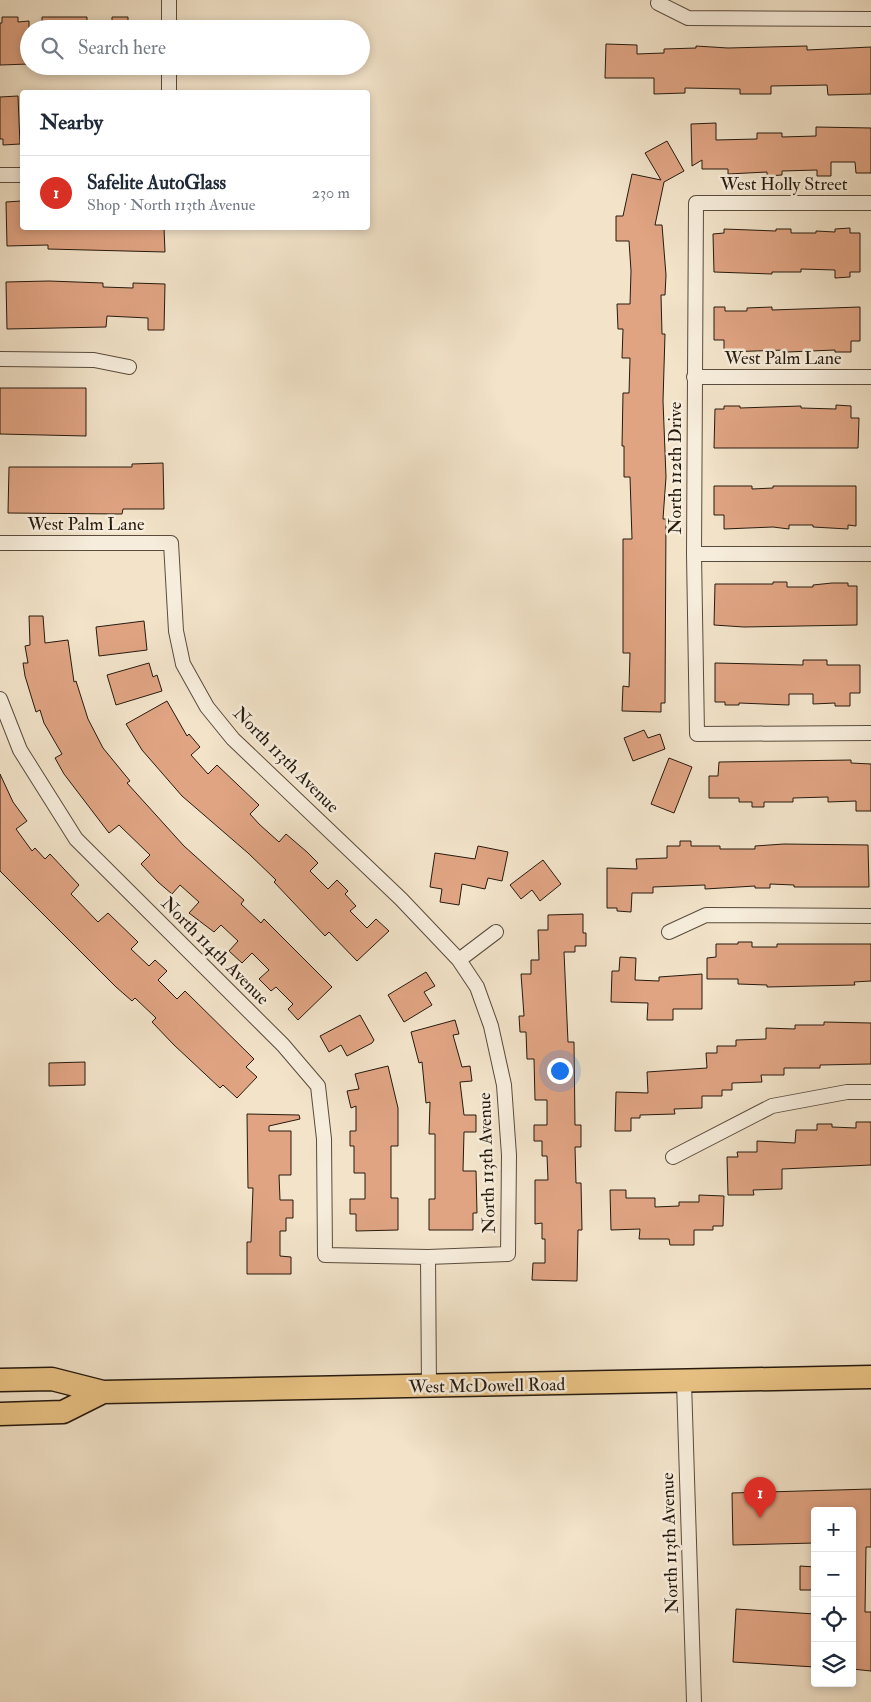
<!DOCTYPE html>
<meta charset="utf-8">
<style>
:root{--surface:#fff;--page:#f6f6f7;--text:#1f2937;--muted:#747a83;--line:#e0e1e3;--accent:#d93025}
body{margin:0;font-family:"IM FELL Double Pica",serif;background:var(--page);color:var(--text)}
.controls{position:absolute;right:15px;bottom:15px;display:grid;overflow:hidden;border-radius:5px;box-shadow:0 2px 8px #0003}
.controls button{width:45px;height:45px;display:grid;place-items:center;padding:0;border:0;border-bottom:1px solid var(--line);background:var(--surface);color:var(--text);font:25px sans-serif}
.you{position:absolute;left:559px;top:1070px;width:18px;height:18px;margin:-12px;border:4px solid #fff;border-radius:50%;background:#1a73e8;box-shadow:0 0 0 8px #1a73e833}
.badge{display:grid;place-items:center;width:32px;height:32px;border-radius:50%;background:var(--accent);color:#fff;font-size:16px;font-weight:700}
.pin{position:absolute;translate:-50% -41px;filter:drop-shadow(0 1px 2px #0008)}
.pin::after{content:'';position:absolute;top:26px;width:18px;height:15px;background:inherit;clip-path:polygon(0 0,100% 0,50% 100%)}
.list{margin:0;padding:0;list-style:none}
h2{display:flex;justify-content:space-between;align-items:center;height:65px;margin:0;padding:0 20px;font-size:21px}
h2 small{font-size:16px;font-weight:400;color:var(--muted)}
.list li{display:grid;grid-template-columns:32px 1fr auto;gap:15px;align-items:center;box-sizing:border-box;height:75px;padding:0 20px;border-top:1px solid var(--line)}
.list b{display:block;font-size:19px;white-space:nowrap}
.list p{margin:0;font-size:16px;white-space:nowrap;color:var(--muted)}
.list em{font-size:16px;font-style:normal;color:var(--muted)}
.icon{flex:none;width:28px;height:28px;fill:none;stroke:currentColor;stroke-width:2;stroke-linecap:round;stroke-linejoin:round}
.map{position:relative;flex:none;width:871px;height:1702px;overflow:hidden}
.search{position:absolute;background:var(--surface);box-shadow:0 2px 8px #0003;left:20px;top:20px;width:350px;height:55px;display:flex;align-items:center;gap:12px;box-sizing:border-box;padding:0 18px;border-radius:28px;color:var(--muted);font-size:19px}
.panel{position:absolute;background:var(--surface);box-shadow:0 2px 8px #0003;left:20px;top:90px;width:350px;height:140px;border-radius:5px}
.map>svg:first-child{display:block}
.building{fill:#e0a483;stroke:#261a0e}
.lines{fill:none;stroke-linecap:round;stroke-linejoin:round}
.minor-casing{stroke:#594c3d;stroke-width:16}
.primary-casing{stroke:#261a0e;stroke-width:25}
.minor{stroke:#f7eddc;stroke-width:14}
.primary{stroke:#e9c284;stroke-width:22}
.labels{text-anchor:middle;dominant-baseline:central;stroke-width:5;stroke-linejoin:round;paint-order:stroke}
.street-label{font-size:18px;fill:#261a0e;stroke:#f7eddc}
</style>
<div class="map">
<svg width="871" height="1702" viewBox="0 0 871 1702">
<rect width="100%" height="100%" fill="#f2e3c9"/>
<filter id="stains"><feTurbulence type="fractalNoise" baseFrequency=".004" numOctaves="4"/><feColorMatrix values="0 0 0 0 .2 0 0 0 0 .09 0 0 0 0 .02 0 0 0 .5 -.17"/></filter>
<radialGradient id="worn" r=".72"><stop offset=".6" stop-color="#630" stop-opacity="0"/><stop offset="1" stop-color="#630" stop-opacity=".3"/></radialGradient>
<path class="building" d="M 2,17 L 18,17 L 18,22 L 29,21 L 29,64 L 0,65 L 0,23 L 2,23 Z
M 42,17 L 87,17 L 87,29 L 42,29 Z
M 112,17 L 128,17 L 128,29 L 112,29 Z
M 606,44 L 637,45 L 637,54 L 664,53 L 664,49 L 696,48 L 696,46 L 728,48 L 807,46 L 807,50 L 871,47 L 871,94 L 828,95 L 827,85 L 771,86 L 771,94 L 740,94 L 740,89 L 685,88 L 685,93 L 654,94 L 654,78 L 605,78 Z
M 18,96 L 20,144 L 3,145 L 3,139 L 0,139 L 0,97 Z
M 716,123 L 716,140 L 757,139 L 757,133 L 782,133 L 782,137 L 816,136 L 816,127 L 871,128 L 871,173 L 856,173 L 855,162 L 831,162 L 831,176 L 817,176 L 817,170 L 782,171 L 782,175 L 767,176 L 767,172 L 728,174 L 728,169 L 702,169 L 702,160 L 692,166 L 691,124 Z
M 667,141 L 684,171 L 664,182 L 655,225 L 662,225 L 666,275 L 665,295 L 661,295 L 662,334 L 665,334 L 663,401 L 666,477 L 663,519 L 666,519 L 665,703 L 661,703 L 661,712 L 622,711 L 623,686 L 629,687 L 630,653 L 623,653 L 623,539 L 632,539 L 630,477 L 624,477 L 624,446 L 622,446 L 623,393 L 629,393 L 630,358 L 622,358 L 623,329 L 618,329 L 617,304 L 630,304 L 631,271 L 629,241 L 616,241 L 616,216 L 623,216 L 632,174 L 661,180 L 645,153 Z
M 21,201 L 22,228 L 164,228 L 165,252 L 48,249 L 48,245 L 7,246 L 6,202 Z
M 850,228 L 850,233 L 860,233 L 860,272 L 850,272 L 850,277 L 835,278 L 835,270 L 801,269 L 801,272 L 772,272 L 772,274 L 714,272 L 713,234 L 724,233 L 724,229 L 776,231 L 776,229 L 791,229 L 791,233 L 816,233 L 816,231 L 835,232 L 835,229 Z
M 49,281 L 103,283 L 103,287 L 133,288 L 133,283 L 165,284 L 164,330 L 148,330 L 148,318 L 107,316 L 106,327 L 7,329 L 6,282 Z
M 714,307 L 725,307 L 725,311 L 747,311 L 747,308 L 772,307 L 772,310 L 860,307 L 860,341 L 851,341 L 851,352 L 835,352 L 835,350 L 787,352 L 787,350 L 724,352 L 724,340 L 714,340 Z
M 0,388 L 86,388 L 86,436 L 0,434 Z
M 836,405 L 851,406 L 851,418 L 859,418 L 858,448 L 714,448 L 715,409 L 724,409 L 724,406 L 740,406 L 740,408 L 801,406 L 801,408 L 836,409 Z
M 163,463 L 164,509 L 123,509 L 122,514 L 8,513 L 9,467 L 132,467 L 132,464 Z
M 714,486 L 752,486 L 752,489 L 773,488 L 773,486 L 856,486 L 856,526 L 848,525 L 848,529 L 813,527 L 813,525 L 789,525 L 789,529 L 773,527 L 724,529 L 724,515 L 714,515 Z
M 773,582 L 787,582 L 787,587 L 813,587 L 813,585 L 832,583 L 848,583 L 848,586 L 857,586 L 857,625 L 744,627 L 714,625 L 715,584 L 773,584 Z
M 29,616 L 43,616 L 45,643 L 68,640 L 74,682 L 76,681 L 88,719 L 103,748 L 130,781 L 127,783 L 184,846 L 244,900 L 241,904 L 261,923 L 264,919 L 332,987 L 298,1020 L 288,1009 L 293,1004 L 276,987 L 271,991 L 259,979 L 269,970 L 252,953 L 242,963 L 229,951 L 238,941 L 221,925 L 214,932 L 189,913 L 199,902 L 180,885 L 172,894 L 158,882 L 141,864 L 150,855 L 119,825 L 109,833 L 64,774 L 55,758 L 62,754 L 44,723 L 40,710 L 36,712 L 25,676 L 23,663 L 28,663 L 25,646 L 30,645 Z
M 144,621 L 147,650 L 99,656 L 96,627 Z
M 803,660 L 827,660 L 827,665 L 860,665 L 860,693 L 850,693 L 850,706 L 835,706 L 835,703 L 813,704 L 813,694 L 789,694 L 789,705 L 739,703 L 739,705 L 725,705 L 725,702 L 715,702 L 715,663 L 803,665 Z
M 149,663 L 153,677 L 157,675 L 162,691 L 116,705 L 107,675 Z
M 167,701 L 187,736 L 189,734 L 200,747 L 191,755 L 208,774 L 217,765 L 259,805 L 250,814 L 259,824 L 279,842 L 286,834 L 307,852 L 318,863 L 310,871 L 328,889 L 337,880 L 348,891 L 345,894 L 356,906 L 350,911 L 367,928 L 376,919 L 389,931 L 357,961 L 329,932 L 325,936 L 274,882 L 276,880 L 248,853 L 182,796 L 142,750 L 126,724 Z
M 644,730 L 648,738 L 660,734 L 665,749 L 633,761 L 624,738 Z
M 669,758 L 692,767 L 674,813 L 651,804 Z
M 851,760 L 851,763 L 871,764 L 871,811 L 856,811 L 856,801 L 828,802 L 828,797 L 793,798 L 793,802 L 764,802 L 764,807 L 752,807 L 752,802 L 739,802 L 739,798 L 709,798 L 709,776 L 718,776 L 719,762 Z
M 0,774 L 13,802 L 27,821 L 16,829 L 32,851 L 35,848 L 45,859 L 50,854 L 79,885 L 71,894 L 98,922 L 108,913 L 138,942 L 131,949 L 149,966 L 155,960 L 167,971 L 158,980 L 177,999 L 185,991 L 254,1059 L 246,1067 L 257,1077 L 237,1098 L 223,1085 L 220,1088 L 174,1045 L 152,1022 L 156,1018 L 135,998 L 132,1001 L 116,987 L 0,871 Z
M 680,841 L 691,841 L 691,846 L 720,846 L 720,849 L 755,849 L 755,846 L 784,844 L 868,845 L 869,887 L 794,887 L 794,885 L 770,884 L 770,888 L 755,888 L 755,886 L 705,889 L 705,885 L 653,887 L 653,893 L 632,893 L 631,912 L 617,911 L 617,908 L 607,908 L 607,868 L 637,869 L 636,859 L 667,858 L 667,846 L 680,846 Z
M 478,846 L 508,852 L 502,881 L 488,878 L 485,889 L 462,884 L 459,905 L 440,902 L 442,889 L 430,887 L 435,853 L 475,859 Z
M 543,860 L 561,884 L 540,901 L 532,890 L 521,899 L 510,885 Z
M 583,914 L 583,933 L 586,933 L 586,946 L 575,946 L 575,952 L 564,952 L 568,1042 L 574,1042 L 575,1125 L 581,1125 L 581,1147 L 575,1147 L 576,1183 L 581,1183 L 582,1230 L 578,1230 L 577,1281 L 532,1280 L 533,1263 L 545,1263 L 545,1239 L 542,1239 L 542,1223 L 535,1224 L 535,1180 L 548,1180 L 547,1156 L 542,1156 L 542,1141 L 534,1141 L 534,1125 L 547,1125 L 547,1100 L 535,1100 L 534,1059 L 527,1059 L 526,1032 L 520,1032 L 519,1016 L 524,1016 L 521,974 L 531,974 L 531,960 L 539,960 L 538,930 L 548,930 L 548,915 Z
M 738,942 L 752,942 L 752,947 L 777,947 L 777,944 L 871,944 L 871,981 L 854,982 L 855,985 L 767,987 L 767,985 L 738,984 L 738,979 L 707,979 L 707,958 L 716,957 L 716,944 L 738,944 Z
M 620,957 L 636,958 L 635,980 L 659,981 L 659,977 L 702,974 L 702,1009 L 673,1009 L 673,1020 L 647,1020 L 648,1003 L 611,1002 L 612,971 L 619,971 Z
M 426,972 L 435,986 L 424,992 L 432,1005 L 404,1022 L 388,995 Z
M 360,1015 L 374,1040 L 372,1043 L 347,1056 L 341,1045 L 329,1052 L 320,1036 Z
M 455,1020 L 459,1034 L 453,1035 L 462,1067 L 470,1066 L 472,1081 L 460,1082 L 464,1115 L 476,1115 L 476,1132 L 464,1132 L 463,1171 L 476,1171 L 477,1213 L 473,1213 L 473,1230 L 429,1230 L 429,1199 L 435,1199 L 435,1134 L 429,1134 L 430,1102 L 426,1103 L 422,1062 L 419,1063 L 411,1032 Z
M 824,1022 L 871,1023 L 871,1064 L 820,1065 L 820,1068 L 784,1068 L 784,1075 L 761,1075 L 762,1082 L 732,1083 L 732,1090 L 722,1090 L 722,1096 L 702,1096 L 702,1108 L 674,1109 L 675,1114 L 640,1115 L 640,1118 L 631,1118 L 631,1131 L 615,1131 L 616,1092 L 648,1093 L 647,1072 L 707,1068 L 706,1053 L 717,1053 L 717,1046 L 736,1046 L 736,1040 L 766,1039 L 766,1028 L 795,1029 L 795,1025 L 824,1025 Z
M 85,1062 L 85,1085 L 49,1086 L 49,1063 Z
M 388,1066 L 398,1108 L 398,1146 L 391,1146 L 391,1198 L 398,1198 L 398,1230 L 356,1231 L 356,1214 L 350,1214 L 350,1199 L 365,1199 L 365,1173 L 354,1173 L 354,1146 L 350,1146 L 350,1131 L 356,1131 L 356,1106 L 351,1108 L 347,1091 L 359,1089 L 355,1074 Z
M 247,1114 L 299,1115 L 300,1119 L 269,1126 L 269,1131 L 291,1131 L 291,1175 L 279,1175 L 280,1200 L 293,1200 L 293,1218 L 286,1218 L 286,1231 L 280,1231 L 280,1256 L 291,1257 L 291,1274 L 247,1274 L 247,1242 L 251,1242 L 253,1188 L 248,1188 Z
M 856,1122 L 871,1122 L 871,1165 L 782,1169 L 782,1189 L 753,1190 L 754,1195 L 728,1195 L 727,1157 L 738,1157 L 737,1152 L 757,1152 L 757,1141 L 795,1143 L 796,1130 L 817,1130 L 817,1124 L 832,1124 L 832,1127 L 856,1128 Z
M 610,1190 L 626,1190 L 626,1198 L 655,1198 L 655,1207 L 679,1206 L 679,1202 L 699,1202 L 699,1195 L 724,1196 L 723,1226 L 713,1226 L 713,1230 L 694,1230 L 694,1245 L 670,1245 L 669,1239 L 639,1239 L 640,1229 L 611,1230 Z
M 871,1489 L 871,1547 L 866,1547 L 865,1612 L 871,1612 L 871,1671 L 852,1669 L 852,1511 L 815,1511 L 815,1543 L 733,1545 L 732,1493 Z
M 800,1566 L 815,1567 L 815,1590 L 800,1590 Z
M 736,1609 L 815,1614 L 815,1667 L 733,1662 Z"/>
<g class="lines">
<defs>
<path id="minor" d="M 658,3 L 688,18 L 871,19
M 169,29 L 169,0
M 169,92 L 169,66
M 0,175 L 22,175
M 871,203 L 696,203 L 694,554 L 697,734 L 871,733
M 0,359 L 94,360 L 129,367
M 694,377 L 871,377
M 0,543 L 171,543 L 176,631 L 183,664 L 207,707 L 233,739 L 401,899 L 459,960 L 477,987 L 491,1026 L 504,1085 L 509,1155 L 508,1254 L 428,1257 L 325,1255 L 324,1139 L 318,1086 L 283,1045 L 76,839 L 20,750 L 0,699
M 694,554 L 871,554
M 669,932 L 706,915 L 871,916
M 459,960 L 496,932
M 673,1157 L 772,1106 L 847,1092 L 871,1092
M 428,1257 L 429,1387
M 684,1382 L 694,1702"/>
<path id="primary" d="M 0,1380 L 52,1379 L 103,1392 L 871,1377
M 0,1414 L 63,1412 L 103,1392"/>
</defs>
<use href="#minor" class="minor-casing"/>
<use href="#primary" class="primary-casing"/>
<use href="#minor" class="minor"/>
<use href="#primary" class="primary"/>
</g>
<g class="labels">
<g class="street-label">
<text x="784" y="184">West Holly Street</text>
<text x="783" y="358">West Palm Lane</text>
<text transform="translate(675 468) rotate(-90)">North 112th Drive</text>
<text x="86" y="524">West Palm Lane</text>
<text transform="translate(286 760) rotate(45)">North 113th Avenue</text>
<text transform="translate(215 951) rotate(45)">North 114th Avenue</text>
<text transform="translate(487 1163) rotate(-92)">North 113th Avenue</text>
<text transform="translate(487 1386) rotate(-1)">West McDowell Road</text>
<text transform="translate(670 1543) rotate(-92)">North 113th Avenue</text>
</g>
</g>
<rect width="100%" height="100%" filter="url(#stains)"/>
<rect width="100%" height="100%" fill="url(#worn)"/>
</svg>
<div class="controls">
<button>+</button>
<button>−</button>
<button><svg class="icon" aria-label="locate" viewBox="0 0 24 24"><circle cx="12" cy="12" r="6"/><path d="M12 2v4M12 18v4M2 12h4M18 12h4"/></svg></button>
<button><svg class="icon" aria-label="layers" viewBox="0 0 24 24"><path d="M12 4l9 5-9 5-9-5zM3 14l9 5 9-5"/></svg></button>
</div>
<div class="you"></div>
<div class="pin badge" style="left:760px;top:1518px">1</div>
<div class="search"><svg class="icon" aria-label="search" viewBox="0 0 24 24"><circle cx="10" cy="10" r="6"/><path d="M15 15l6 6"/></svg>Search here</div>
<section class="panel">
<h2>Nearby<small></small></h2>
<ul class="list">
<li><span class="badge">1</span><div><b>Safelite AutoGlass</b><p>Shop · North 113th Avenue</p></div><em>230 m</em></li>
</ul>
</section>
</div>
